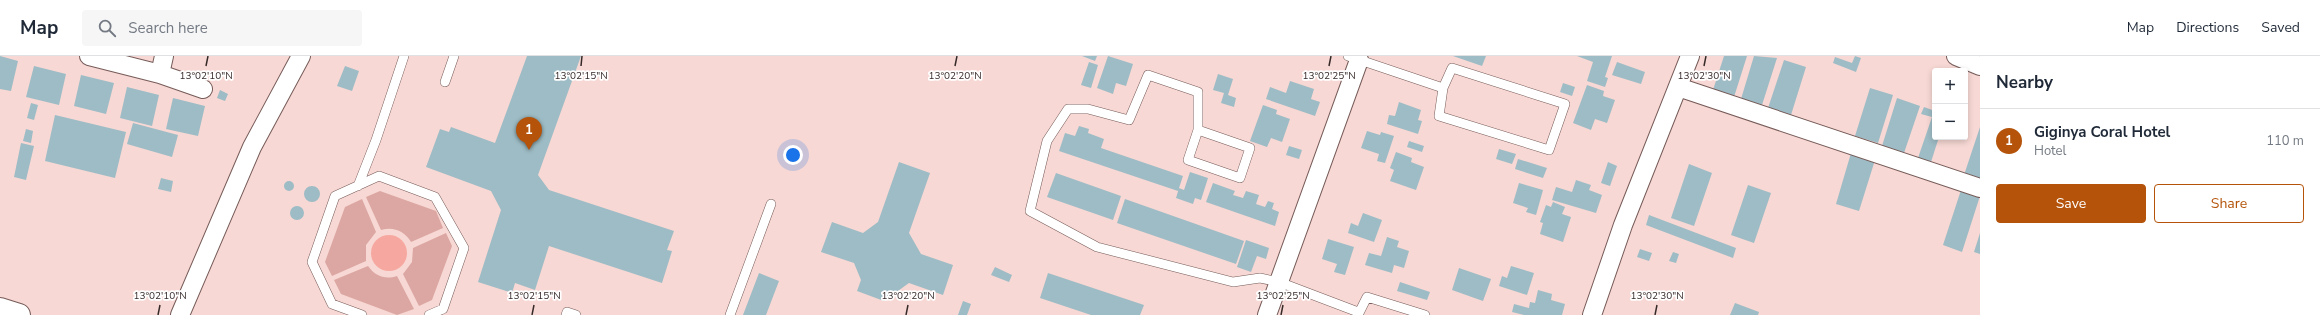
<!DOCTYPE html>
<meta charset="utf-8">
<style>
:root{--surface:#fff;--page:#f6f6f7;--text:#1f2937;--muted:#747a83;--line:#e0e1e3;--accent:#b45309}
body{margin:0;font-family:"Nunito Sans",sans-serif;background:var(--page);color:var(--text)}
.controls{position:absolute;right:12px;top:12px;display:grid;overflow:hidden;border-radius:4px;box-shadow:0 2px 6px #0003}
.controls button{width:36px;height:36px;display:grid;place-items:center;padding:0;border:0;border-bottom:1px solid var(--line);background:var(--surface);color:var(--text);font:20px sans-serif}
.you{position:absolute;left:793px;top:99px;width:14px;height:14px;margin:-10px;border:3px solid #fff;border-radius:50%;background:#1a73e8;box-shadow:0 0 0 6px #1a73e833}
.badge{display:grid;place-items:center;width:26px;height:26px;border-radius:50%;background:var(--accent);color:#fff;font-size:13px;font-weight:700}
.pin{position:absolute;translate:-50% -33px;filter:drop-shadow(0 1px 2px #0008)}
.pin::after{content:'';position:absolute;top:21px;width:14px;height:12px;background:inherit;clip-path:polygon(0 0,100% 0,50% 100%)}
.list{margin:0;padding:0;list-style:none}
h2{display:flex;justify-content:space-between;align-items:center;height:52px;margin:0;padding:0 16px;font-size:17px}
h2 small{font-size:13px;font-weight:400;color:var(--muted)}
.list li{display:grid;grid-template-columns:26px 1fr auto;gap:12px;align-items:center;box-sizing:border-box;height:64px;padding:0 16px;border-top:1px solid var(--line)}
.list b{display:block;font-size:15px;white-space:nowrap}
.list p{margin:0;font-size:13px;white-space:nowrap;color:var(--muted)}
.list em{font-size:13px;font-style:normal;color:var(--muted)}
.actions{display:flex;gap:8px;padding:12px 16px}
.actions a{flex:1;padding:9px 0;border:1px solid var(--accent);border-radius:4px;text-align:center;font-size:14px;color:var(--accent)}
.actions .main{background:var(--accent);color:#fff}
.icon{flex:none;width:22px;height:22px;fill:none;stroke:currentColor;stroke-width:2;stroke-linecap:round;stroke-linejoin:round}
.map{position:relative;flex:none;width:1980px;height:259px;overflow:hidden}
header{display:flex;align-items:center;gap:24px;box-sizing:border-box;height:56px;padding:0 20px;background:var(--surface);border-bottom:1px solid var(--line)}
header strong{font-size:19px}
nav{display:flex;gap:22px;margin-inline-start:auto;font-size:14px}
.search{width:280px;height:36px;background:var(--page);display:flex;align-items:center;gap:10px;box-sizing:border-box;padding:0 14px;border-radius:4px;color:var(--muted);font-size:15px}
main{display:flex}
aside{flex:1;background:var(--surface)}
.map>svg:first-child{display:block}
.green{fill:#dca7a2}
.water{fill:#f6a8a0}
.building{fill:#9ebcc5}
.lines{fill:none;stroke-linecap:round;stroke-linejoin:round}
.lane-casing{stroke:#765b58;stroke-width:10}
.street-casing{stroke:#765b58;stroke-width:20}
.primary-casing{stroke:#765b58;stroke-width:24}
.lane{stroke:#fff;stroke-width:9}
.street{stroke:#fff;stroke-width:18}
.primary{stroke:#fff;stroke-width:22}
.ticks{fill:none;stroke:#362a29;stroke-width:1.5}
.ticks-label{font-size:10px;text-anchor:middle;fill:#362a29;stroke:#fff;stroke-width:3.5;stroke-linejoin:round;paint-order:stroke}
</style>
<header>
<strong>Map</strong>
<div class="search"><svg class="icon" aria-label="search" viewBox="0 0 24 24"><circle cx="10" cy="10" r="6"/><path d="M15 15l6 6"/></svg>Search here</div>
<nav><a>Map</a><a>Directions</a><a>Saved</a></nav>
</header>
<main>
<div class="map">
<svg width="1980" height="259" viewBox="0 0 1980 259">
<rect width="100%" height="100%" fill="#f7d8d4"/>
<path class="green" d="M 380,135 L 436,155 L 443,172 L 411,186 C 405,175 393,170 381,174 L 366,141 Z
M 362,143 L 376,176 L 366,189 L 366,205 L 332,220 L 325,206 L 345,151 Z
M 446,177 L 452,190 L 432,244 L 419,250 L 403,218 L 412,206 L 413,192 Z
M 368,210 C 375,220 385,224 397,220 L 414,253 L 397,259 L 341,238 L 334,224 Z"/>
<path class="water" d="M371 197a18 18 0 1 1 36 0a18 18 0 1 1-36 0Z"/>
<path class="building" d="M 0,0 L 18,5 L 11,35 L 0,33 Z
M 527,0 L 581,0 L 538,119 L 549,134 L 674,175 L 667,194 L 672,195 L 662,227 L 549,190 L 535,234 L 515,227 L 512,237 L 478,226 L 501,154 L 491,135 L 426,111 L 440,73 L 449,76 L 451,71 L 495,87 Z
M 1082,0 L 1097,0 L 1095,5 Z
M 1108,0 L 1133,8 L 1126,30 L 1116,27 L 1113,38 L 1097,32 Z
M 1453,0 L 1486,0 L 1482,10 Z
M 1577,0 L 1612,0 L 1605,21 L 1608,22 L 1605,31 L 1587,25 L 1593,6 Z
M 1724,0 L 1747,0 L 1734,41 L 1713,34 Z
M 1754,0 L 1777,2 L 1762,49 L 1741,43 Z
M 1855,0 L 1861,2 L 1856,16 L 1833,7 L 1835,1 L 1852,7 Z
M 1784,4 L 1806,11 L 1791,59 L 1768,52 Z
M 1089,6 L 1098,9 L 1091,32 L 1081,29 Z
M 1617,6 L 1645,16 L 1641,28 L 1612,19 Z
M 34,10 L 66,18 L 59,49 L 26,41 Z
M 345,10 L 359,15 L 352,35 L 337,30 Z
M 1218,18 L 1233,23 L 1228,39 L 1236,42 L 1234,51 L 1221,47 L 1224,37 L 1213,34 Z
M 81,19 L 114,27 L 106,58 L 74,50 Z
M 1290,25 L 1314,33 L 1311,43 L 1320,46 L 1315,60 L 1266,43 L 1270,31 L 1286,37 Z
M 1563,27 L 1575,31 L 1572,40 L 1560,36 Z
M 1587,29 L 1604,35 L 1603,40 L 1615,44 L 1607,67 L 1595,63 L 1591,74 L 1573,67 Z
M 127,31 L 159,39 L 152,70 L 120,62 Z
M 1870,32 L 1893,39 L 1878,87 L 1855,80 Z
M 220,34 L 228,38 L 225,45 L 217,42 Z
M 173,42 L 205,50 L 198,80 L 166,73 Z
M 1897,42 L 1920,50 L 1904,97 L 1882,90 Z
M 1399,46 L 1421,54 L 1418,64 L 1422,65 L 1418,78 L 1387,68 L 1389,59 L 1395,60 Z
M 31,47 L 38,49 L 34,64 L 27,62 Z
M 1263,49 L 1277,54 L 1276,58 L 1290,63 L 1282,86 L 1271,82 L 1267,91 L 1250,85 Z
M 1924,51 L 1935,55 L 1935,81 L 1939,81 L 1931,106 L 1918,102 L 1932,61 L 1921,58 Z
M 55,59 L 126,76 L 115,122 L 45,105 Z
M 133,67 L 178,79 L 172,101 L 127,88 Z
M 1079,70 L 1089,73 L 1088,77 L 1104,83 L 1101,92 L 1183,120 L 1178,135 L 1059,95 L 1065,77 L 1075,80 Z
M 1980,71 L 1980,124 L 1964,119 Z
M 26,73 L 33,75 L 31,87 L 23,85 Z
M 1367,75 L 1380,79 L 1381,76 L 1394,80 L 1385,107 L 1377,105 L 1379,98 L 1361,92 Z
M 1409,85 L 1424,90 L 1422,96 L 1407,91 Z
M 21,87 L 34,90 L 26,124 L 14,121 Z
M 1289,90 L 1302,94 L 1299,103 L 1286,99 Z
M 1499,93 L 1516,98 L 1512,108 L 1496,103 Z
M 1396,96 L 1412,102 L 1411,106 L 1424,111 L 1416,134 L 1390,125 L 1394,114 L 1390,112 Z
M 1851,97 L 1875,104 L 1859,155 L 1836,148 Z
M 1518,103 L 1547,112 L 1543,122 L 1515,113 Z
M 899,106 L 930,117 L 909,177 L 921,198 L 953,209 L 943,239 L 909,227 L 884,245 L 857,235 L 861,224 L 854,207 L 821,196 L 832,166 L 863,177 L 878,166 Z
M 1608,106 L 1617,110 L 1610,130 L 1601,127 Z
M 1689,108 L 1712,117 L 1694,170 L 1671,162 Z
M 1190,116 L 1208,122 L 1201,144 L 1195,142 L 1193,148 L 1176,142 L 1179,132 L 1184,134 Z
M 1056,117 L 1121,140 L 1113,164 L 1047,141 Z
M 161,122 L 173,125 L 171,136 L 158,133 Z
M 1576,124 L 1591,129 L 1589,134 L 1602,139 L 1596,157 L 1552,144 L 1556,131 L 1572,136 Z
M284 130a5 5 0 1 1 10 0a5 5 0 1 1-10 0Z
M 1213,127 L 1235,135 L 1233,139 L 1243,142 L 1246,135 L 1259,139 L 1256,148 L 1265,151 L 1268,145 L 1274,147 L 1272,153 L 1279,156 L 1275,170 L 1206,146 Z
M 1519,127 L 1543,134 L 1536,159 L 1526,156 L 1528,152 L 1513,147 Z
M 1748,129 L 1771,137 L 1754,187 L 1731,179 Z
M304 138a8 8 0 1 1 16 0a8 8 0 1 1-16 0Z
M 1961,134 L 1980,140 L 1962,196 L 1943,189 Z
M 1125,143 L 1244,185 L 1236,208 L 1117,167 Z
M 1553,146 L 1565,151 L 1562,158 L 1571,161 L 1563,186 L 1540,178 L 1543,167 L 1540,166 L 1546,149 L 1551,151 Z
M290 157a7 7 0 1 1 14 0a7 7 0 1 1-14 0Z
M 1363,157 L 1382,164 L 1374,186 L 1348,177 L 1351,167 L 1358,170 Z
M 1649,159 L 1736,192 L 1733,202 L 1646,169 Z
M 1980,177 L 1980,198 L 1974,196 Z
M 1387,181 L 1399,185 L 1397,191 L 1409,195 L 1404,212 L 1394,209 L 1392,217 L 1365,209 L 1369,197 L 1381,200 Z
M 1328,183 L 1354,191 L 1345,219 L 1334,216 L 1337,208 L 1322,203 Z
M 1246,184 L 1269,192 L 1266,203 L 1257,200 L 1251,216 L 1237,211 Z
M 1640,193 L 1652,197 L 1649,205 L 1637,201 Z
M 1673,196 L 1679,198 L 1676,207 L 1669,205 Z
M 1511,210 L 1534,217 L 1527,239 L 1499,230 L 1502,220 L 1507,222 Z
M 995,211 L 1012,219 L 1009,226 L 991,219 Z
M 1459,212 L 1491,223 L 1483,245 L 1452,234 Z
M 759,217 L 779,225 L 766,259 L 743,259 Z
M 1048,217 L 1144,249 L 1140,259 L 1091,259 L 1040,242 Z
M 1400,226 L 1430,236 L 1427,244 L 1397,235 Z
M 1538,234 L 1552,238 L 1551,244 L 1565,248 L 1562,259 L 1524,259 L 1512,256 L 1514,248 L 1529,252 L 1530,246 L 1535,247 Z
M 963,245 L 971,248 L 967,259 L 958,259 Z
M 1735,247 L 1759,256 L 1758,259 L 1730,259 Z"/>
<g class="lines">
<defs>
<path id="lane" d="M 1348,0 L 1443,32 L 1452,12 L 1565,48 L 1549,94 L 1439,60 L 1443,32
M 445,26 L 454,0
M 1198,74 L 1250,92 L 1240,122 L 1188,104 L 1198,74 L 1198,36 L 1148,19 L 1129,64 L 1088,53 L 1068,53 L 1047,85 L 1030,155 L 1097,191 L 1233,226 L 1260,222 L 1279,226 L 1358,256
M 358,130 L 376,84 L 404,0
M 362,259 L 332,248 L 312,206 L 335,140 L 379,120 L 435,141 L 464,192 L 443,253 L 429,259
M 566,259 L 567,256 L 576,259
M 730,259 L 771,148
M 1358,259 L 1367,241 L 1425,259"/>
<path id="street" d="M 89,0 L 160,18 L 203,33
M 1956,0 L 1980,10
M 160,18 L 164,0
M 1678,31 L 1980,132
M 180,259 L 252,91 L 301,0
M 1267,259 L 1359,4
M 1592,259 L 1623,169 L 1690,0"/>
<path id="primary" d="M 0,253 L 19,259"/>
</defs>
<use href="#lane" class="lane-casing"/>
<use href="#street" class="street-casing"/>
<use href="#primary" class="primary-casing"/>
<use href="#lane" class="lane"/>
<use href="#street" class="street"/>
<use href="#primary" class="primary"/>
</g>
<path class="ticks" d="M 206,10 L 208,0M 581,10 L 582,0M 955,10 L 957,0M 1329,10 L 1331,0M 1704,10 L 1706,0M 158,259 L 160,249M 532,259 L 534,249M 906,259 L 908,249M 1281,259 L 1283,249M 1655,259 L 1657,249"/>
<g class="ticks-label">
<text x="206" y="23">13°02'10"N</text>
<text x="581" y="23">13°02'15"N</text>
<text x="955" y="23">13°02'20"N</text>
<text x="1329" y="23">13°02'25"N</text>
<text x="1704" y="23">13°02'30"N</text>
<text x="160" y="243">13°02'10"N</text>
<text x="534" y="243">13°02'15"N</text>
<text x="908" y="243">13°02'20"N</text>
<text x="1283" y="243">13°02'25"N</text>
<text x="1657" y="243">13°02'30"N</text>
</g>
</svg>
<div class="controls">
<button>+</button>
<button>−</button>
</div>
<div class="you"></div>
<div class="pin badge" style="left:529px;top:94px">1</div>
</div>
<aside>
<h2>Nearby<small></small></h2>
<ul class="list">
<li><span class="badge">1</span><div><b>Giginya Coral Hotel</b><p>Hotel</p></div><em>110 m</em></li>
</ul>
<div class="actions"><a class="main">Save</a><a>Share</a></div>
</aside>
</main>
